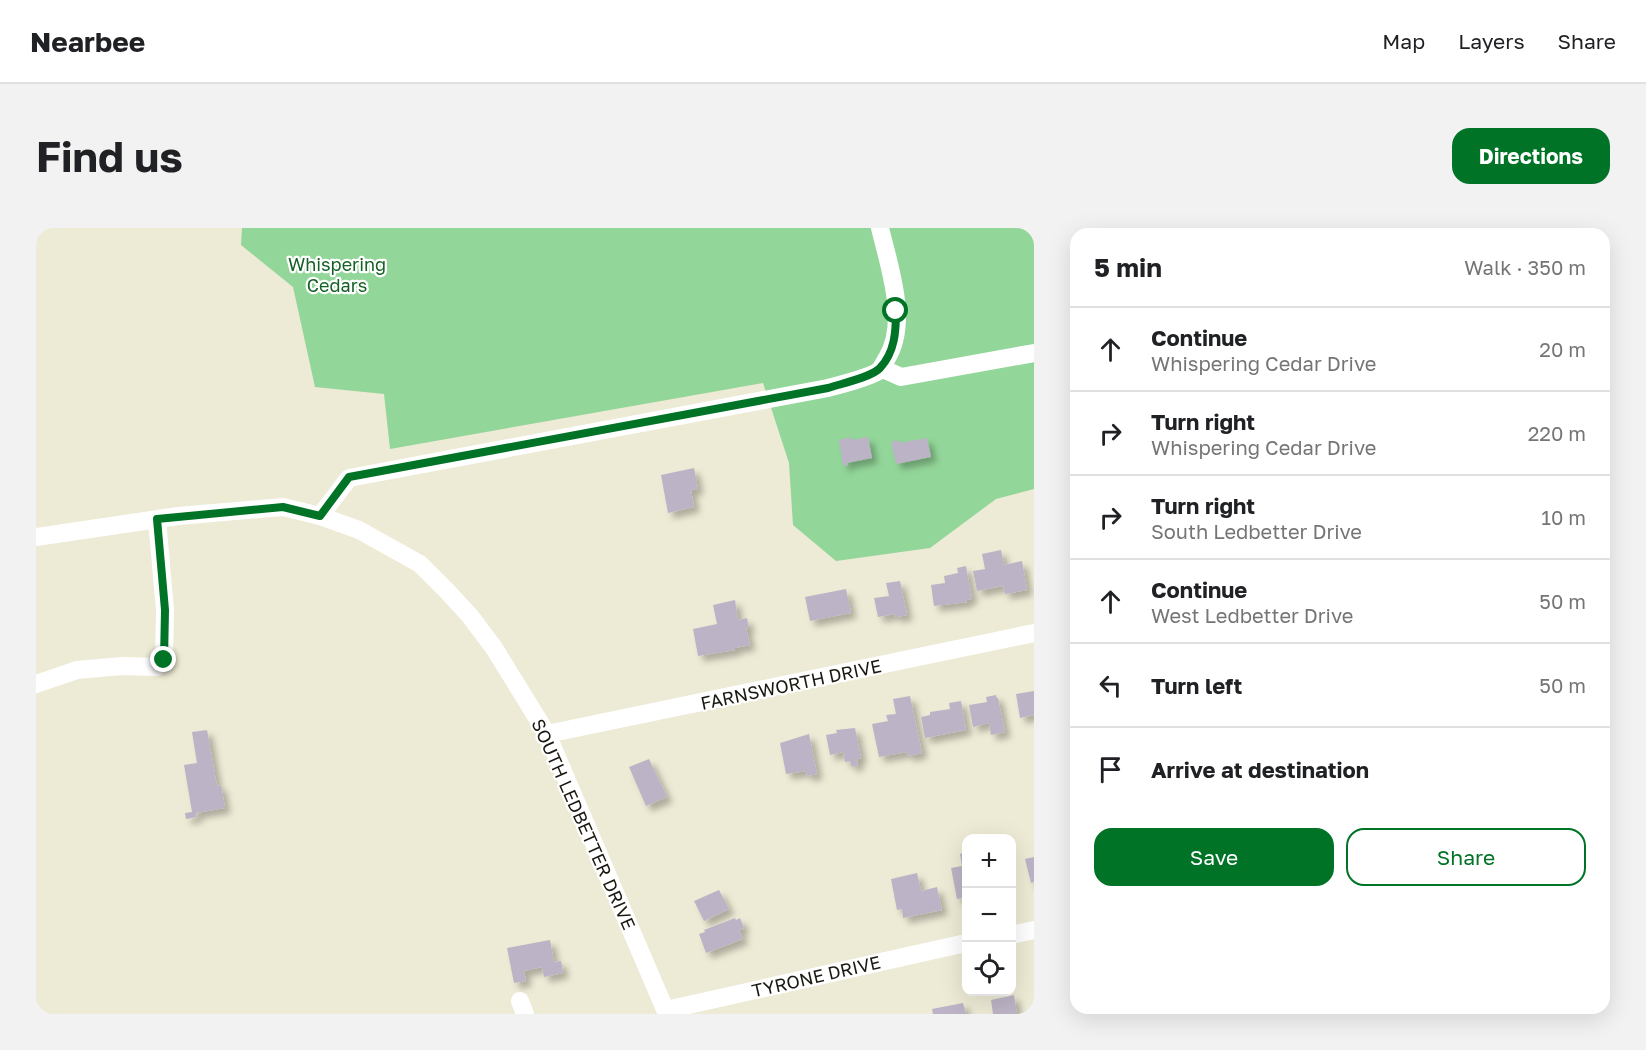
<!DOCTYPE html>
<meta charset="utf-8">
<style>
:root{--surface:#fff;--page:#f2f2f2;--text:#202124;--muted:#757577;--line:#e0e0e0;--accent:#007327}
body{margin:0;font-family:"Golos Text",sans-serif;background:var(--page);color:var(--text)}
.controls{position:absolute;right:18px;bottom:18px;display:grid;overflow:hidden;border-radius:12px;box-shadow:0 6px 24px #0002}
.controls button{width:54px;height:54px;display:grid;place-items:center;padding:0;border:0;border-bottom:2px solid var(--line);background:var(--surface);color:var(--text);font:30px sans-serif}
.stop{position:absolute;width:18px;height:18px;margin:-14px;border:4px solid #007327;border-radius:50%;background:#fff}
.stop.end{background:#007327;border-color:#fff;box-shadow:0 2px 6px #0008}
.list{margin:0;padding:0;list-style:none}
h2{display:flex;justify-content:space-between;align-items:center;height:78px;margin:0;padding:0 24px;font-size:26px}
h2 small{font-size:20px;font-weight:400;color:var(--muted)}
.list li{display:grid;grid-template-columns:39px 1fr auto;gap:18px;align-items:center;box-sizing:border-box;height:84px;padding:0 24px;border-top:2px solid var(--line)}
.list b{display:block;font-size:22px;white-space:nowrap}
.list p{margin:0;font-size:20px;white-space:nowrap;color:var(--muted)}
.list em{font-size:20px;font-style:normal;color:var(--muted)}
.actions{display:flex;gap:12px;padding:18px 24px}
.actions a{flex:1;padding:14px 0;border:2px solid var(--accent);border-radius:18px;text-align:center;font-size:21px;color:var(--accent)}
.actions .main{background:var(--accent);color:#fff}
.icon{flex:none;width:33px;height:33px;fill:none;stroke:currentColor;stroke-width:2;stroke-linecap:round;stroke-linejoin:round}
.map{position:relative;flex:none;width:998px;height:786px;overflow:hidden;border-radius:18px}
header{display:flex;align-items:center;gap:36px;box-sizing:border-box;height:84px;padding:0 30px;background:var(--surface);border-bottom:2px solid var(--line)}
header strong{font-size:28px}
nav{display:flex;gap:33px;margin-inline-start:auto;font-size:21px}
.intro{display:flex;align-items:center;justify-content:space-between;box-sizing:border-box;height:144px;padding:0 36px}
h1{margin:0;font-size:42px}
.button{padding:15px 27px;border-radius:18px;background:var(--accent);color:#fff;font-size:21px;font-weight:700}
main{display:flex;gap:36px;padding:0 36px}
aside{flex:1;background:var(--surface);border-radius:18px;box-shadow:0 6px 24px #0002}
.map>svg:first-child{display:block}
.green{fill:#93d699}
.building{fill:#bcb4c6;filter:url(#shadow)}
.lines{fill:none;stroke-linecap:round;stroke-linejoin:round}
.minor{stroke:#fff;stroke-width:18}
.route{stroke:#007327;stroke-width:8}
.labels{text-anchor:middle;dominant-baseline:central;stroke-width:4.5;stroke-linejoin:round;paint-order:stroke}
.park-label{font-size:18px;fill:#156025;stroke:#fff}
.street-label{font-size:18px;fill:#1a1911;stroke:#fff}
</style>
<header>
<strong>Nearbee</strong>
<nav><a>Map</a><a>Layers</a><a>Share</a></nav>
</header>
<div class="intro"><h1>Find us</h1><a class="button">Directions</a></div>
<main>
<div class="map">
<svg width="998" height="786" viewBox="0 0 998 786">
<defs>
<filter id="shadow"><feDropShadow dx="5.5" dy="5.5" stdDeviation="3" flood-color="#0004"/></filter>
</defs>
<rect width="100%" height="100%" fill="#edead5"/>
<path class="green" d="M 206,0 L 998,0 L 998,261 L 960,271 L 894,320 L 800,333 L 757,297 L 753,235 L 727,155 L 354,221 L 348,166 L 279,159 L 257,59 L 205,17 Z"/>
<path class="building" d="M 815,209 L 815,212 L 832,209 L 836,230 L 811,235 L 812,237 L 807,238 L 803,212 Z
M 891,210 L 895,229 L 860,236 L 855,214 L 862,212 L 863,215 Z
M 658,240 L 662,261 L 655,262 L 658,279 L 632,285 L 625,247 Z
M 965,322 L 968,337 L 986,333 L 991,362 L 969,366 L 967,358 L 941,363 L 937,343 L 949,341 L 946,326 Z
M 930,338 L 936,371 L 930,372 L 931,374 L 898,378 L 895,357 L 909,355 L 908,348 L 922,345 L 921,340 Z
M 864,353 L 871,387 L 860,389 L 859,386 L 842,389 L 838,370 L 853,368 L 850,355 Z
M 810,361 L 815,385 L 774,393 L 769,369 Z
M 699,372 L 702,392 L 711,390 L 713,400 L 710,400 L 714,417 L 699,420 L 699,422 L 662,428 L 657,401 L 681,396 L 677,377 Z
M 998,463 L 998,487 L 984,490 L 980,466 Z
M 960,467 L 961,470 L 962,470 L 969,504 L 955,507 L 953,495 L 937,499 L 933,477 L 951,474 L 950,469 Z
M 874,468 L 886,525 L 872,528 L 871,524 L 843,529 L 836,496 L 852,493 L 850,487 L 860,486 L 857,471 Z
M 925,473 L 930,502 L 889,510 L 885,489 L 894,487 L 894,484 L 914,481 L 913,475 Z
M 819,500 L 825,530 L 821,531 L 822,537 L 816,539 L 814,533 L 809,534 L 807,524 L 794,527 L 790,507 L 801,505 L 800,502 Z
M 171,502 L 181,558 L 185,557 L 189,580 L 160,585 L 161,589 L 150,591 L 149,585 L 156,584 L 148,537 L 161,535 L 156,504 Z
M 773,506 L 781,546 L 771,548 L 770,543 L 750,546 L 744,515 Z
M 613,531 L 631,569 L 610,578 L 593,539 Z
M 930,624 L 930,669 L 921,671 L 915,640 L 926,638 L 924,626 Z
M 998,629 L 998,654 L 995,655 L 989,631 Z
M 881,645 L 885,663 L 901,659 L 906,682 L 867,690 L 866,681 L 861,682 L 855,651 Z
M 683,662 L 693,681 L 668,693 L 658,673 Z
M 699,690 L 700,692 L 704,690 L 708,700 L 703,702 L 707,711 L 670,725 L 663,706 L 669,704 L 668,702 Z
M 514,712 L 518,734 L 525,733 L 527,745 L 508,749 L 506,739 L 488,743 L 490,753 L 478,755 L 471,720 Z
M 978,767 L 981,786 L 957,786 L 955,772 Z
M 927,775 L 930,786 L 897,786 L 896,781 Z"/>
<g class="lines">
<path class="minor" d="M 845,140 L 865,149 L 998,125
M 284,288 L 313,250 L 792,160 C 803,157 836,149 844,142 C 846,139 849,133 851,130 C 873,94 853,38 844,0
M 0,309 L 142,288 L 247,279 L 284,288 L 323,302 L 384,336 L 411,363 L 434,388 L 458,420 L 511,506 L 631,786
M 0,456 L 41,442 L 86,438 L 121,439 L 128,432 L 129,382 L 121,291
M 511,506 L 998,405
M 975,707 L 998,702
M 484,773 L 489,786
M 630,782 L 930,715"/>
</g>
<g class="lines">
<path class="route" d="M 128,432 L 129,382 L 121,291 L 247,279 L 284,288 L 313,249 L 792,160 C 804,156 836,149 844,140 C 859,124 860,103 860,83"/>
</g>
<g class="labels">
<g class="park-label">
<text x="301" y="36">Whispering<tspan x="301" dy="21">Cedars</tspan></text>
</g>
<g class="street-label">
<text transform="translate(755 456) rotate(-12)">FARNSWORTH DRIVE</text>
<text transform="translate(548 596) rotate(66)">SOUTH LEDBETTER DRIVE</text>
<text transform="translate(780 748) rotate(-13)">TYRONE DRIVE</text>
</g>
</g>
</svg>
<div class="controls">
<button>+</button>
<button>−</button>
<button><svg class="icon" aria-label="locate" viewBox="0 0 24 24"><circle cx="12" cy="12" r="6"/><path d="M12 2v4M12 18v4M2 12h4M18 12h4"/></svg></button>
</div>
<div class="stop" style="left:860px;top:83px"></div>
<div class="stop end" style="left:128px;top:432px"></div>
</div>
<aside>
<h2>5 min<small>Walk · 350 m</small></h2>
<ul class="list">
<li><svg class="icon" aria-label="ahead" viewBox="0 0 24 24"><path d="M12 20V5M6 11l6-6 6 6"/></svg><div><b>Continue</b><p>Whispering Cedar Drive</p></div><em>20 m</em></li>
<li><svg class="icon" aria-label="right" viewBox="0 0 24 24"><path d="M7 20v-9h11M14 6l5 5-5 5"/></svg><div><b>Turn right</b><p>Whispering Cedar Drive</p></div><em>220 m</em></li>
<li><svg class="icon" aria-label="right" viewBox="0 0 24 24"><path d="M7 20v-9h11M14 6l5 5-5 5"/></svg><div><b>Turn right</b><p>South Ledbetter Drive</p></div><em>10 m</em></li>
<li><svg class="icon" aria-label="ahead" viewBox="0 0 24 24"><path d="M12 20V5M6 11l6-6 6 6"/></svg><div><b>Continue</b><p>West Ledbetter Drive</p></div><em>50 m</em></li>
<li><svg class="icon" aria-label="left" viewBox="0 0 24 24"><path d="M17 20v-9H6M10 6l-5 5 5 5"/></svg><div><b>Turn left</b></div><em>50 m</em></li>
<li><svg class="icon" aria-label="arrive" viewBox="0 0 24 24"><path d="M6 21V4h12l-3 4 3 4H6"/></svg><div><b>Arrive at destination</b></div></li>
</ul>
<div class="actions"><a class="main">Save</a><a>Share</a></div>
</aside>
</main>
